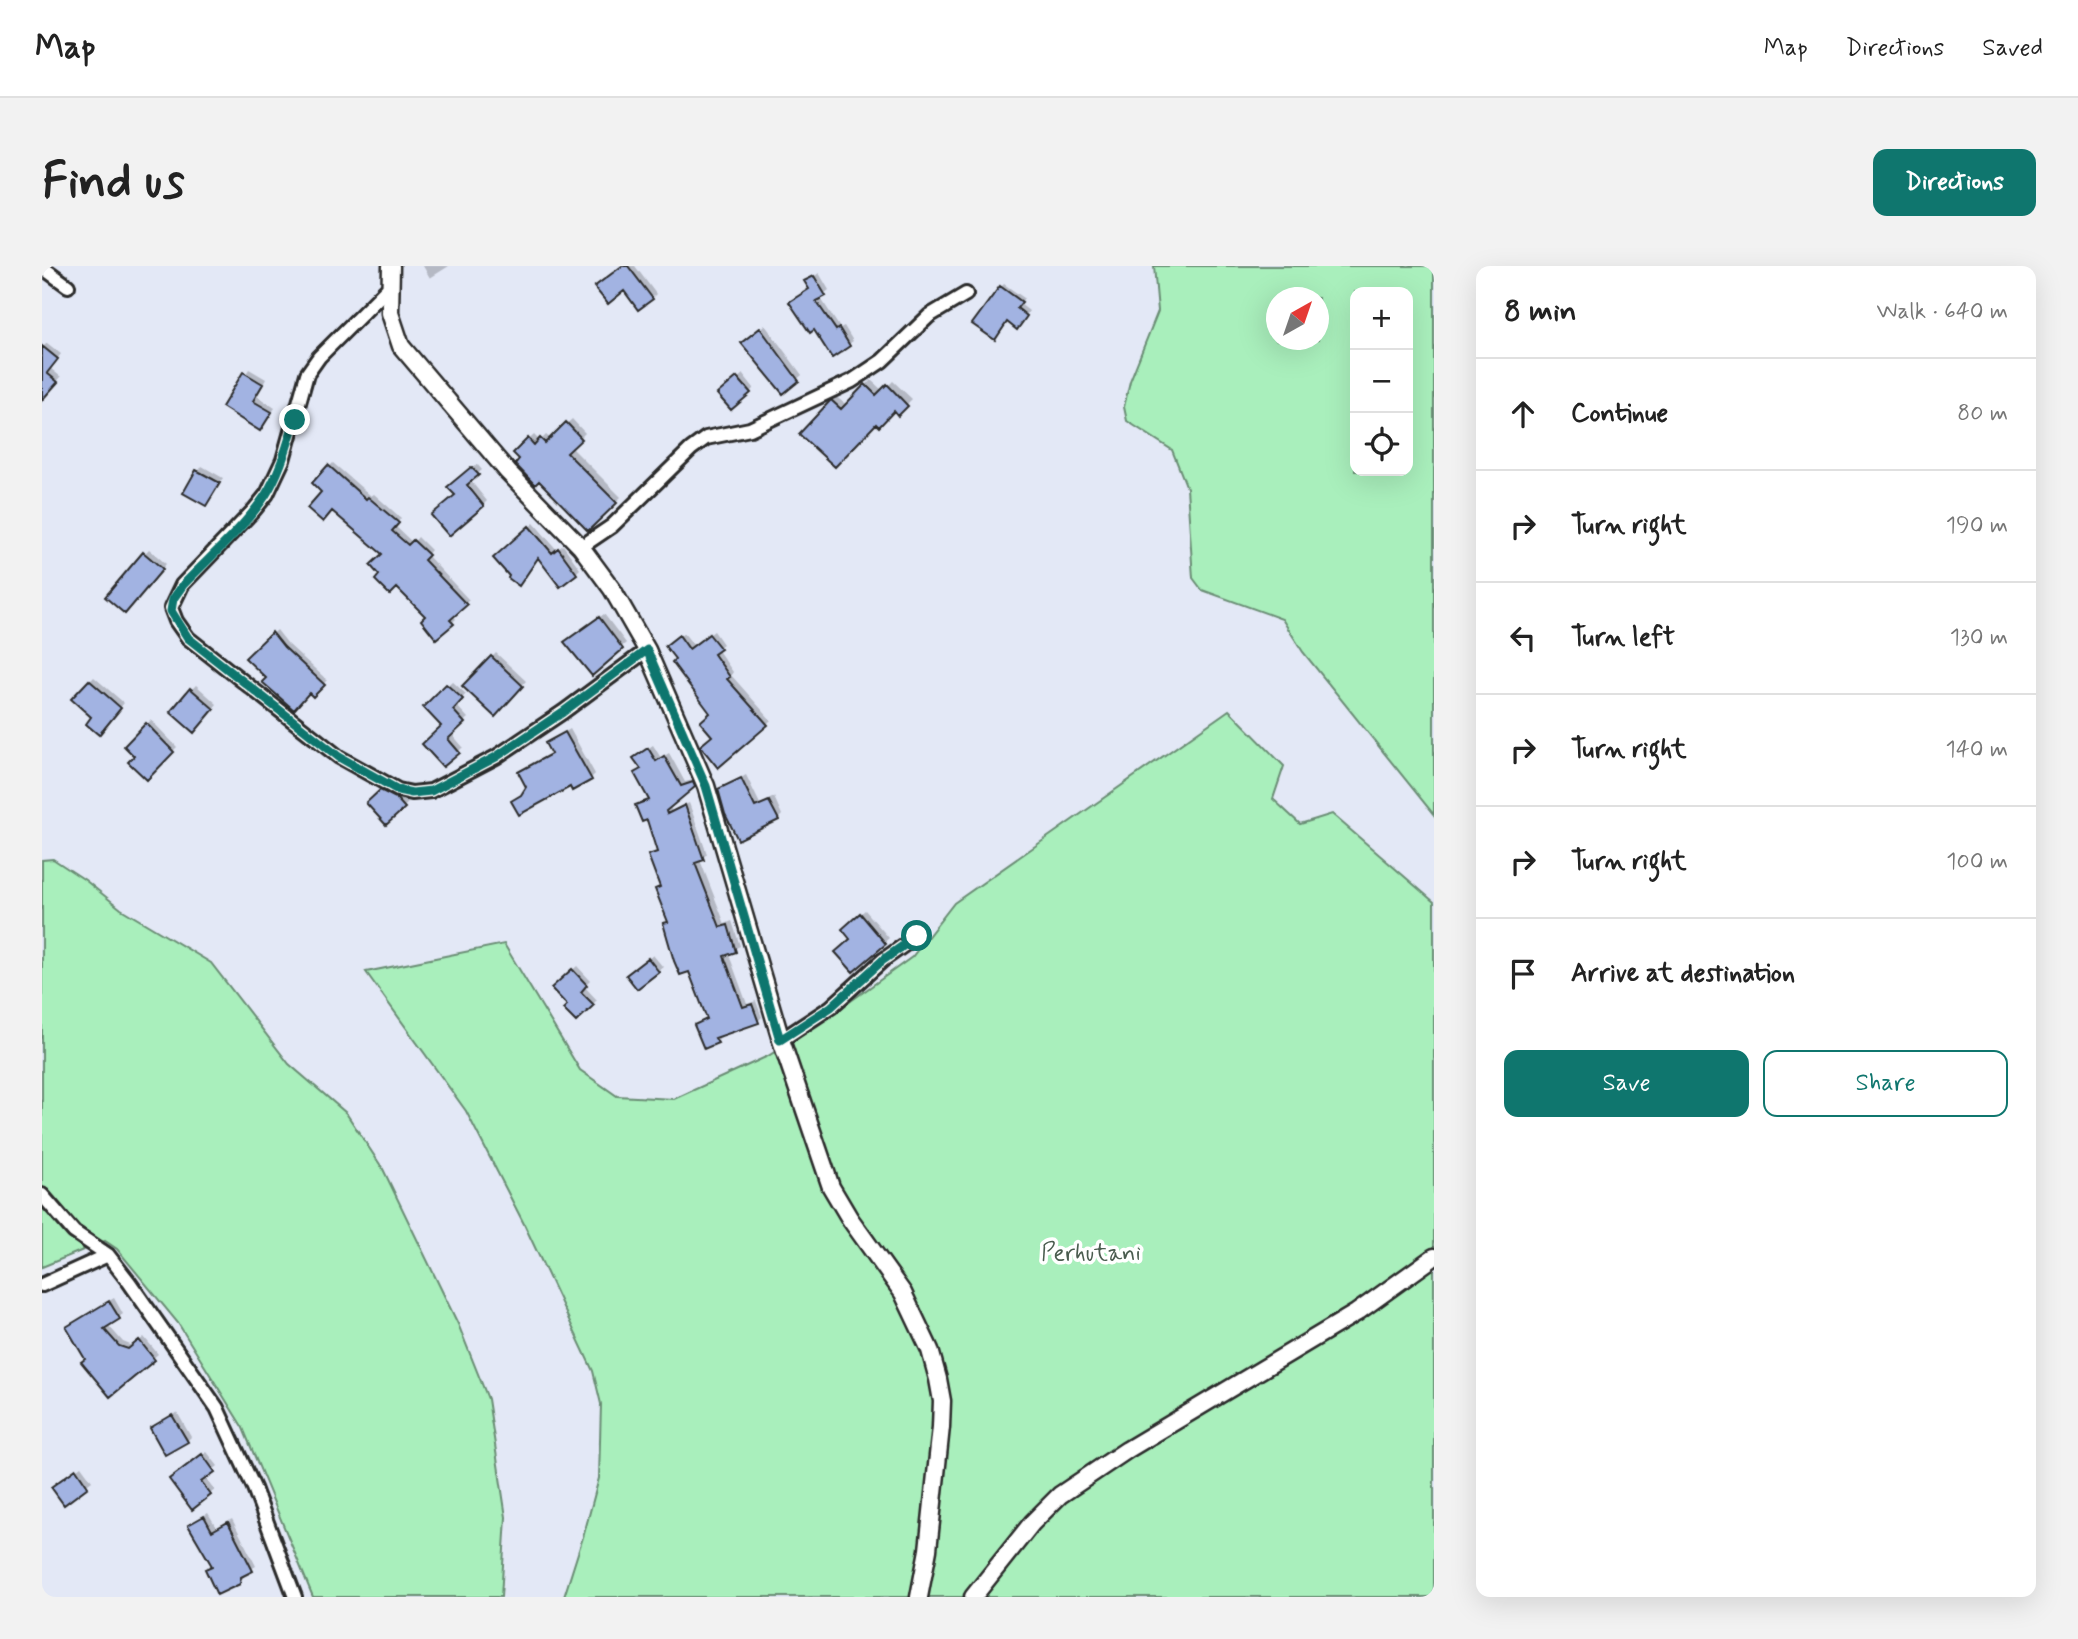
<!DOCTYPE html>
<meta charset="utf-8">
<style>
:root{--surface:#fff;--page:#f2f2f2;--text:#222;--muted:#767676;--line:#e0e0e0;--accent:#0f766e}
body{margin:0;font-family:Mynerve,sans-serif;background:var(--page);color:var(--text)}
.controls{position:absolute;right:21px;top:21px;display:grid;overflow:hidden;border-radius:14px;box-shadow:0 7px 28px #0002}
.controls button{width:63px;height:63px;display:grid;place-items:center;padding:0;border:0;border-bottom:2px solid var(--line);background:var(--surface);color:var(--text);font:35px sans-serif}
.compass{position:absolute;left:1224px;top:21px;width:63px;height:63px;border-radius:50%;background:var(--surface);box-shadow:0 7px 28px #0002;rotate:40deg}
.stop{position:absolute;width:21px;height:21px;margin:-16px;border:5px solid #0f766e;border-radius:50%;background:#fff}
.stop.end{background:#0f766e;border-color:#fff;box-shadow:0 2px 7px #0008}
.list{margin:0;padding:0;list-style:none}
h2{display:flex;justify-content:space-between;align-items:center;height:91px;margin:0;padding:0 28px;font-size:30px}
h2 small{font-size:23px;font-weight:400;color:var(--muted)}
.list li{display:grid;grid-template-columns:46px 1fr auto;gap:21px;align-items:center;box-sizing:border-box;height:112px;padding:0 28px;border-top:2px solid var(--line)}
.list b{display:block;font-size:26px;white-space:nowrap}
.list em{font-size:23px;font-style:normal;color:var(--muted)}
.actions{display:flex;gap:14px;padding:21px 28px}
.actions a{flex:1;padding:16px 0;border:2px solid var(--accent);border-radius:14px;text-align:center;font-size:24px;color:var(--accent)}
.actions .main{background:var(--accent);color:#fff}
.icon{flex:none;width:38px;height:38px;fill:none;stroke:currentColor;stroke-width:2;stroke-linecap:round;stroke-linejoin:round}
.map{position:relative;flex:none;width:1392px;height:1331px;overflow:hidden;border-radius:14px}
header{display:flex;align-items:center;gap:42px;box-sizing:border-box;height:98px;padding:0 35px;background:var(--surface);border-bottom:2px solid var(--line)}
header strong{font-size:33px}
nav{display:flex;gap:38px;margin-inline-start:auto;font-size:24px}
.intro{display:flex;align-items:center;justify-content:space-between;box-sizing:border-box;height:168px;padding:0 42px}
h1{margin:0;font-size:49px}
.button{padding:18px 32px;border-radius:14px;background:var(--accent);color:#fff;font-size:24px;font-weight:700}
main{display:flex;gap:42px;padding:0 42px}
aside{flex:1;background:var(--surface);border-radius:14px;box-shadow:0 7px 28px #0002}
.map>svg:first-child{display:block}
.green{fill:#a9efbc;stroke:#6a8d74;stroke-width:2;fill-rule:evenodd}
.shadow{fill:#0003}
.building{fill:#a2b3e2;stroke:#2b2b2b;stroke-width:2}
.lines{fill:none;stroke-linecap:round;stroke-linejoin:round}
.minor-casing{stroke:#2b2b2b;stroke-width:18}
.tertiary-casing{stroke:#2b2b2b;stroke-width:21}
.minor{stroke:#fff;stroke-width:12}
.tertiary{stroke:#fff;stroke-width:16}
.route{stroke:#0f766e;stroke-width:9}
.labels{text-anchor:middle;dominant-baseline:central;stroke-width:7;stroke-linejoin:round;paint-order:stroke}
.park-label{font-size:24px;fill:#4a5c4f;stroke:#fff}
</style>
<header>
<strong>Map</strong>
<nav><a>Map</a><a>Directions</a><a>Saved</a></nav>
</header>
<div class="intro"><h1>Find us</h1><a class="button">Directions</a></div>
<main>
<div class="map">
<svg width="1392" height="1331" viewBox="0 0 1392 1331">
<rect width="100%" height="100%" fill="#e3e8f6"/>
<filter id="ink" filterUnits="userSpaceOnUse"><feTurbulence type="fractalNoise" baseFrequency=".0143" numOctaves="2"/><feDisplacementMap in="SourceGraphic" scale="14" xChannelSelector="R" yChannelSelector="G"/><feConvolveMatrix kernelMatrix="1 2 1 2 8 2 1 2 1" color-interpolation-filters="sRGB"/></filter>
<g filter="url(#ink)">
<path class="green" d="M 1112,0 L 1392,0 L 1392,549 L 1261,386 L 1240,353 L 1160,324 L 1151,312 L 1145,222 L 1130,184 L 1085,155 L 1082,141 L 1088,115 L 1116,45 ZM 1313,26 L 1366,26 L 1366,205 L 1313,205 ZM 1234,32 L 1276,32 L 1276,74 L 1234,74 Z
M 1187,444 L 1242,500 L 1231,533 L 1258,558 L 1290,548 L 1392,636 L 1392,1331 L 522,1331 L 542,1268 L 557,1212 L 559,1138 L 551,1105 L 482,958 L 424,845 L 324,706 L 462,678 L 538,804 L 575,830 L 632,833 L 726,790 L 774,760 L 870,691 L 912,637 Z
M 11,593 L 43,614 L 79,643 L 169,697 L 247,798 L 304,847 L 341,903 L 416,1058 L 446,1133 L 464,1251 L 459,1331 L 271,1331 L 201,1162 L 136,1057 L 75,983 L 63,975 L 0,1001 L 0,594 Z"/>
<path class="shadow" d="M 381,0 L 407,0 L 388,12 Z
M 581,0 L 593,0 L 614,28 L 610,32 Z
M 777,7 L 787,24 L 778,31 L 798,62 L 802,60 L 811,75 L 791,89 L 764,16 Z
M 962,18 L 982,32 L 978,38 L 987,45 L 978,58 L 959,21 Z
M 723,59 L 760,109 L 741,126 L 706,73 Z
M 5,77 L 19,88 L 8,102 L 19,111 L 5,127 L 0,123 L 0,82 Z
M 207,103 L 224,113 L 215,130 L 233,142 L 222,158 L 183,140 Z
M 701,108 L 712,122 L 708,126 L 682,124 Z
M 829,114 L 841,125 L 851,115 L 870,133 L 856,147 L 852,143 L 834,155 L 760,168 L 794,131 L 805,139 Z
M 530,153 L 543,167 L 529,181 L 579,231 L 546,262 L 473,187 L 492,169 L 498,175 L 504,169 L 509,173 Z
M 291,197 L 329,230 L 332,228 L 359,252 L 353,260 L 371,277 L 376,271 L 389,284 L 385,289 L 427,334 L 411,349 L 414,353 L 410,357 L 339,309 L 343,288 L 272,217 Z
M 435,198 L 440,204 L 428,214 L 445,235 L 441,239 L 415,229 L 412,217 Z
M 160,200 L 181,212 L 164,238 L 143,226 Z
M 492,257 L 515,284 L 521,279 L 538,303 L 534,307 L 497,291 L 458,287 Z
M 107,283 L 124,298 L 87,341 L 102,288 Z
M 562,348 L 584,377 L 550,407 L 529,372 Z
M 235,364 L 246,378 L 285,414 L 271,429 L 267,425 L 226,412 L 206,392 Z
M 672,365 L 681,378 L 675,383 L 691,406 L 689,409 L 729,454 L 725,458 L 672,470 L 671,446 L 635,393 L 629,376 L 642,367 L 652,380 Z
M 454,387 L 484,415 L 453,448 L 423,420 Z
M 52,411 L 82,437 L 61,462 L 32,433 Z
M 410,415 L 424,428 L 414,439 L 426,452 L 409,467 L 421,481 L 417,485 L 382,478 L 401,460 L 383,441 Z
M 154,419 L 175,438 L 157,460 L 149,424 Z
M 109,454 L 135,481 L 105,511 L 95,490 L 84,480 Z
M 528,463 L 553,508 L 549,512 L 471,535 L 487,524 L 478,507 L 510,487 L 505,478 Z
M 611,479 L 619,492 L 627,487 L 643,516 L 655,513 L 656,515 L 627,540 L 630,545 L 647,537 L 665,588 L 658,594 L 683,658 L 690,655 L 698,680 L 686,686 L 705,738 L 714,735 L 720,751 L 716,755 L 678,769 L 679,771 L 675,776 L 654,759 L 666,752 L 648,704 L 623,657 L 627,654 L 619,620 L 608,590 L 617,584 L 606,552 L 595,540 L 608,532 L 594,507 L 600,502 L 598,488 Z
M 704,509 L 718,538 L 732,531 L 740,549 L 736,553 L 678,524 Z
M 344,521 L 358,528 L 366,537 L 344,557 L 326,537 Z
M 823,644 L 847,672 L 811,704 L 810,672 L 806,658 Z
M 611,689 L 621,701 L 616,705 L 591,705 Z
M 535,700 L 548,714 L 542,720 L 555,734 L 535,754 L 527,739 L 511,722 Z
M 72,1032 L 81,1048 L 66,1059 L 81,1076 L 91,1080 L 102,1071 L 116,1088 L 68,1129 L 45,1093 L 31,1057 Z
M 135,1146 L 149,1171 L 145,1175 L 110,1163 Z
M 165,1186 L 176,1200 L 163,1211 L 173,1224 L 150,1241 L 133,1209 Z
M 39,1200 L 50,1215 L 22,1236 L 16,1217 Z
M 166,1247 L 175,1262 L 190,1253 L 214,1300 L 202,1307 L 201,1312 L 197,1317 L 165,1303 L 169,1299 L 148,1259 Z"/>
<path class="building" d="M 580,0 L 586,0 L 611,33 L 596,44 L 582,25 L 566,38 L 552,21 Z
M 772,10 L 784,30 L 774,35 L 794,64 L 797,62 L 808,80 L 790,92 L 772,64 L 768,67 L 747,36 L 767,23 L 762,15 Z
M 958,20 L 980,36 L 975,42 L 985,50 L 975,64 L 965,56 L 953,74 L 930,58 Z
M 718,62 L 757,115 L 741,128 L 699,77 Z
M 0,80 L 16,93 L 5,107 L 16,116 L 0,134 Z
M 201,106 L 221,118 L 211,135 L 230,146 L 218,165 L 180,141 Z
M 695,111 L 709,127 L 689,144 L 675,128 Z
M 823,118 L 834,129 L 845,118 L 866,140 L 856,150 L 852,145 L 837,161 L 834,158 L 793,201 L 757,168 L 787,136 L 789,134 L 799,143 Z
M 524,156 L 540,173 L 525,187 L 575,237 L 546,265 L 497,215 L 493,219 L 473,198 L 477,193 L 471,187 L 486,172 L 492,179 L 498,172 L 503,177 Z
M 286,199 L 324,233 L 326,231 L 357,257 L 350,265 L 366,279 L 371,274 L 387,289 L 382,294 L 425,339 L 408,354 L 412,358 L 394,373 L 379,354 L 383,350 L 355,322 L 348,329 L 333,314 L 337,309 L 328,299 L 340,288 L 290,245 L 281,256 L 265,242 L 279,226 L 270,217 Z
M 429,201 L 437,209 L 425,219 L 442,240 L 407,270 L 389,249 L 413,229 L 405,221 Z
M 154,204 L 178,217 L 164,240 L 141,227 Z
M 487,260 L 510,287 L 516,282 L 535,308 L 518,321 L 496,292 L 477,320 L 466,312 L 467,310 L 451,292 Z
M 101,286 L 121,303 L 83,348 L 63,331 Z
M 557,351 L 581,383 L 550,410 L 522,376 Z
M 230,366 L 242,381 L 283,419 L 271,431 L 267,427 L 252,444 L 220,416 L 224,412 L 203,392 Z
M 667,368 L 679,383 L 672,388 L 688,411 L 685,413 L 726,459 L 676,502 L 658,480 L 670,470 L 658,456 L 668,447 L 630,396 L 633,393 L 623,380 L 637,369 L 647,383 Z
M 449,390 L 481,420 L 453,451 L 420,420 Z
M 47,414 L 79,442 L 57,469 L 44,458 L 49,451 L 29,433 Z
M 404,418 L 421,433 L 411,444 L 423,457 L 406,473 L 418,487 L 401,501 L 380,478 L 399,460 L 381,441 Z
M 148,422 L 172,443 L 152,467 L 128,446 Z
M 104,457 L 132,486 L 105,514 L 86,496 L 92,490 L 82,480 Z
M 523,466 L 550,514 L 530,525 L 528,521 L 477,549 L 469,535 L 479,529 L 484,521 L 476,506 L 509,488 L 503,477 Z
M 606,482 L 614,495 L 622,490 L 639,520 L 651,516 L 653,521 L 624,545 L 625,548 L 643,539 L 662,594 L 653,597 L 678,661 L 686,659 L 694,686 L 682,690 L 701,741 L 710,738 L 717,757 L 673,772 L 676,777 L 662,783 L 652,759 L 665,753 L 647,706 L 638,709 L 632,695 L 621,657 L 626,656 L 613,623 L 618,621 L 606,589 L 615,586 L 605,554 L 600,556 L 593,539 L 607,534 L 592,507 L 599,503 L 591,492 Z
M 699,512 L 713,541 L 727,535 L 737,554 L 696,574 L 683,548 L 676,523 Z
M 338,524 L 354,532 L 363,542 L 344,559 L 324,537 Z
M 818,647 L 844,678 L 811,706 L 793,686 L 808,673 L 800,663 Z
M 606,692 L 617,706 L 595,723 L 584,709 Z
M 530,703 L 545,719 L 539,726 L 552,739 L 534,756 L 521,743 L 525,739 L 509,722 Z
M 67,1035 L 78,1053 L 62,1063 L 77,1080 L 86,1083 L 97,1074 L 113,1094 L 68,1131 L 39,1096 L 43,1093 L 24,1061 Z
M 130,1149 L 146,1176 L 123,1189 L 108,1162 Z
M 160,1188 L 173,1206 L 159,1216 L 169,1229 L 150,1244 L 127,1213 Z
M 34,1203 L 46,1221 L 22,1239 L 9,1221 Z
M 162,1250 L 170,1265 L 186,1256 L 211,1305 L 199,1311 L 198,1318 L 175,1329 L 163,1303 L 170,1300 L 146,1259 Z"/>
<g class="lines">
<defs>
<path id="minor" d="M 0,1 L 26,20
M 348,20 L 277,91 L 265,108 L 241,194 L 225,228 L 212,244 L 140,319 L 129,342 L 134,355 L 146,372 L 297,491 L 356,524 L 370,527 L 389,525 L 454,491 L 521,446 L 605,384
M 539,281 L 570,260 L 649,183 L 664,172 L 708,163 L 810,115 L 840,95 L 887,50 L 924,28
M 739,774 L 789,741 L 841,694 L 875,670
M 0,929 L 32,966 L 66,989 L 87,1016 L 175,1142 L 212,1222 L 253,1331
M 0,1019 L 66,989"/>
<path id="tertiary" d="M 349,0 L 348,47 L 359,80 L 466,206 L 539,281 L 570,323 L 605,384 L 664,520 L 739,774 L 789,921 L 808,953 L 861,1027 L 888,1084 L 896,1113 L 900,1135 L 899,1161 L 886,1284 L 877,1331
M 931,1331 L 990,1257 L 1018,1229 L 1085,1184 L 1314,1047 L 1392,991"/>
</defs>
<use href="#minor" class="minor-casing"/>
<use href="#tertiary" class="tertiary-casing"/>
<use href="#minor" class="minor"/>
<use href="#tertiary" class="tertiary"/>
</g>
</g>
<g class="lines" filter="url(#ink)">
<path class="route" d="M 253,154 C 245,180 238,207 223,230 C 201,263 168,291 141,319 L 131,333 L 129,345 L 146,372 L 297,491 L 356,524 L 370,527 L 389,525 L 454,491 L 521,446 L 605,384 L 664,520 L 738,774 L 789,741 L 841,694 L 875,670"/>
</g>
<g class="labels">
<g class="park-label">
<text x="1049" y="987">Perhutani</text>
</g>
</g>
</svg>
<div class="controls">
<button>+</button>
<button>−</button>
<button><svg class="icon" aria-label="locate" viewBox="0 0 24 24"><circle cx="12" cy="12" r="6"/><path d="M12 2v4M12 18v4M2 12h4M18 12h4"/></svg></button>
</div>
<svg class="compass" viewBox="-18 -18 36 36"><path d="M0-13l5 13h-10z" fill="#e53935"/><path d="M0 13l5-13h-10z" fill="#767676"/></svg>
<div class="stop" style="left:875px;top:670px"></div>
<div class="stop end" style="left:253px;top:154px"></div>
</div>
<aside>
<h2>8 min<small>Walk · 640 m</small></h2>
<ul class="list">
<li><svg class="icon" aria-label="ahead" viewBox="0 0 24 24"><path d="M12 20V5M6 11l6-6 6 6"/></svg><div><b>Continue</b></div><em>80 m</em></li>
<li><svg class="icon" aria-label="right" viewBox="0 0 24 24"><path d="M7 20v-9h11M14 6l5 5-5 5"/></svg><div><b>Turn right</b></div><em>190 m</em></li>
<li><svg class="icon" aria-label="left" viewBox="0 0 24 24"><path d="M17 20v-9H6M10 6l-5 5 5 5"/></svg><div><b>Turn left</b></div><em>130 m</em></li>
<li><svg class="icon" aria-label="right" viewBox="0 0 24 24"><path d="M7 20v-9h11M14 6l5 5-5 5"/></svg><div><b>Turn right</b></div><em>140 m</em></li>
<li><svg class="icon" aria-label="right" viewBox="0 0 24 24"><path d="M7 20v-9h11M14 6l5 5-5 5"/></svg><div><b>Turn right</b></div><em>100 m</em></li>
<li><svg class="icon" aria-label="arrive" viewBox="0 0 24 24"><path d="M6 21V4h12l-3 4 3 4H6"/></svg><div><b>Arrive at destination</b></div></li>
</ul>
<div class="actions"><a class="main">Save</a><a>Share</a></div>
</aside>
</main>
